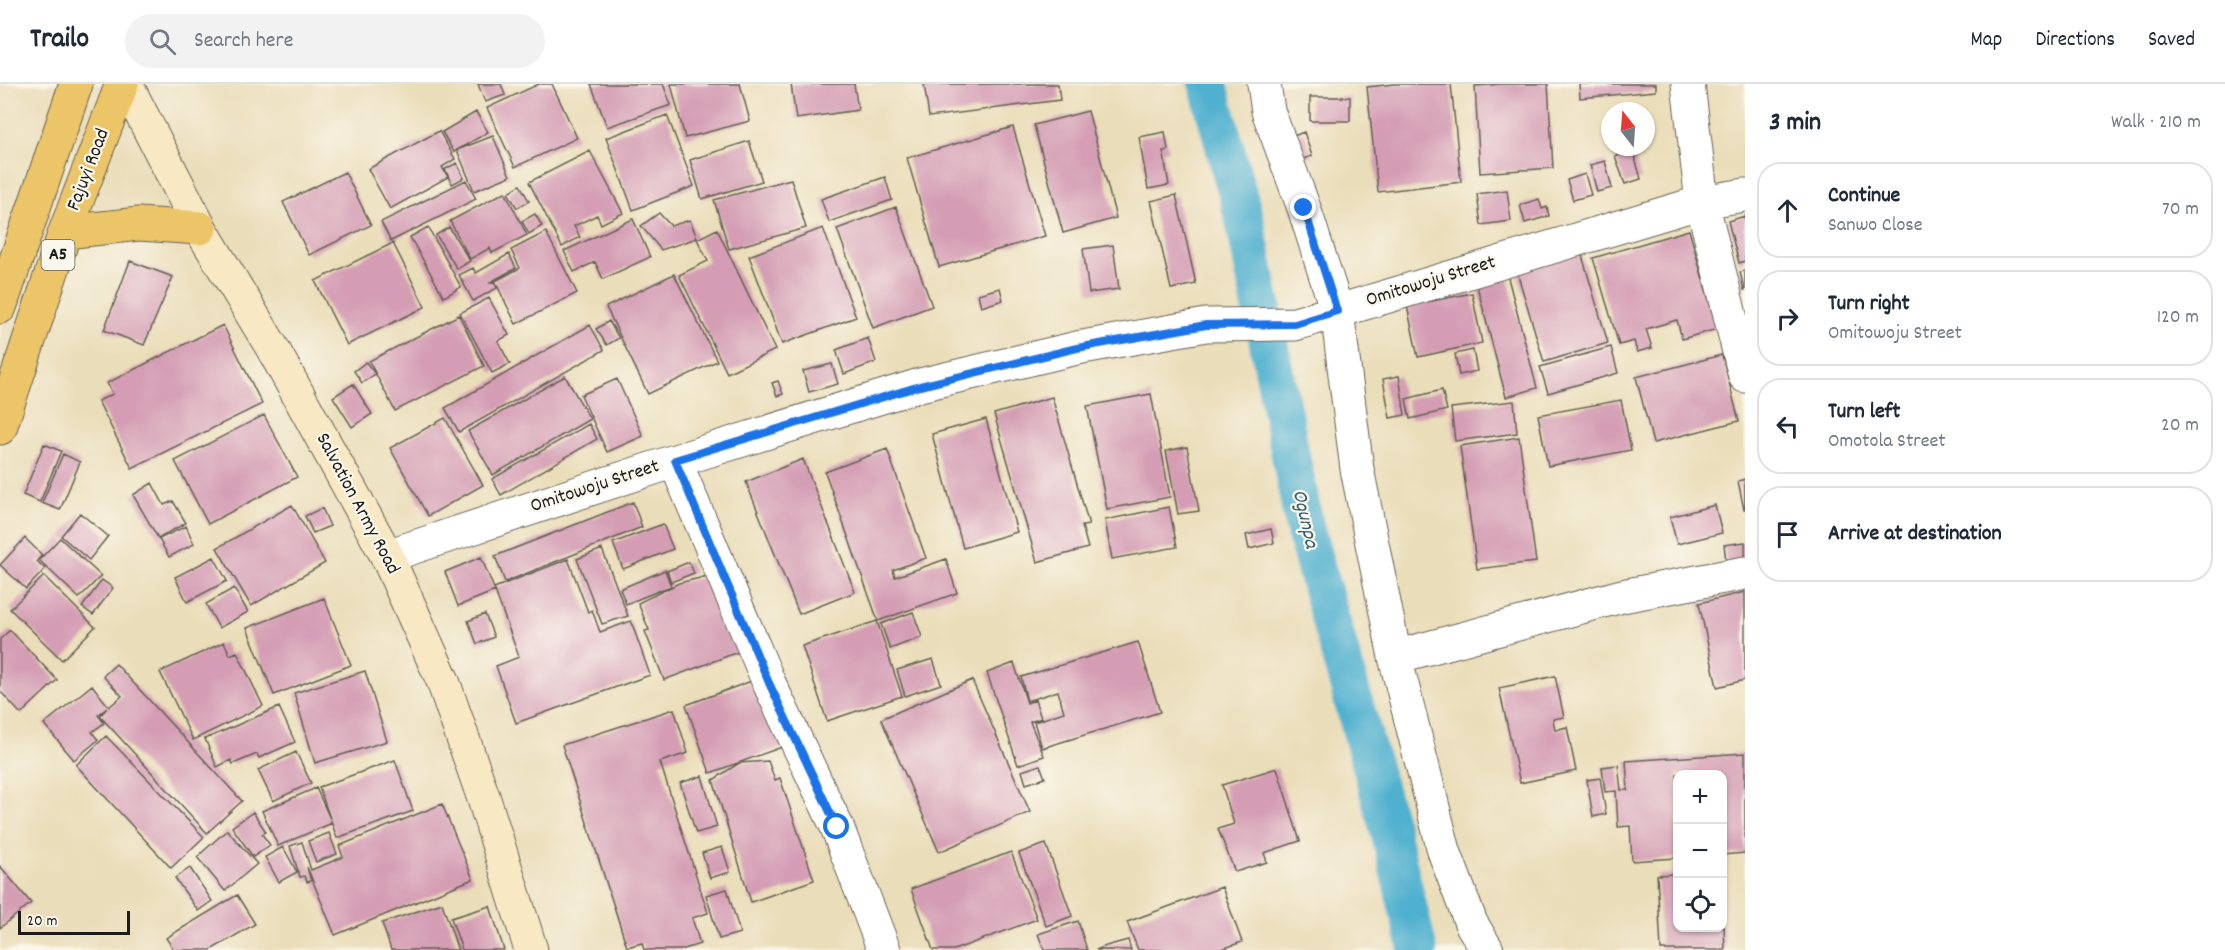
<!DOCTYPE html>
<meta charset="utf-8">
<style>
:root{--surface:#fff;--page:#f2f2f3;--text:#1f2937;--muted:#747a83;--line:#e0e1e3}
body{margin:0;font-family:Dekko,sans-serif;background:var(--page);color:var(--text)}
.controls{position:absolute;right:18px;bottom:18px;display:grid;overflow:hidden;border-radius:12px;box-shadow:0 2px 4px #0004}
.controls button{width:54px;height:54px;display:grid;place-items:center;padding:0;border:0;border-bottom:2px solid var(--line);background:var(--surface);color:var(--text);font:30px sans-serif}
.compass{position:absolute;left:1601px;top:18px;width:54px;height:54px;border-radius:50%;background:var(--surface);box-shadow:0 2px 4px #0004;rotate:343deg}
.scale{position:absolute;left:18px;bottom:15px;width:112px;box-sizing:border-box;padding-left:6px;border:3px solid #1c1c1c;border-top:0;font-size:16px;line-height:21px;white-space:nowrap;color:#1c1c1c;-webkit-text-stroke:4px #fbf7ec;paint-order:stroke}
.stop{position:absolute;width:18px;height:18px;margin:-14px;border:4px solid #1a73e8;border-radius:50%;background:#fff}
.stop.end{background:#1a73e8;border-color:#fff;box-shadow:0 2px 6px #0008}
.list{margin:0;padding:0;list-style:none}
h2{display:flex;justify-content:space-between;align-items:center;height:78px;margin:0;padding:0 24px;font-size:26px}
h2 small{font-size:20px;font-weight:400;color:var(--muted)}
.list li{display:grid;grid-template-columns:39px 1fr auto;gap:18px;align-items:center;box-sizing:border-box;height:96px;margin:0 12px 12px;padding:0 12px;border:2px solid var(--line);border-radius:24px}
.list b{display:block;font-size:22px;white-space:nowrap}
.list p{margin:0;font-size:20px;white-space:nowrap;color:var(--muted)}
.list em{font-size:20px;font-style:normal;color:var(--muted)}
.icon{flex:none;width:33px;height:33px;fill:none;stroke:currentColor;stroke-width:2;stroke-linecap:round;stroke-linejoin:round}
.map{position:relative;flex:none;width:1745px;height:866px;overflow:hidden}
header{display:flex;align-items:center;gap:36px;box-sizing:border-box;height:84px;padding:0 30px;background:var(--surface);border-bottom:2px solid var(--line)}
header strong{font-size:28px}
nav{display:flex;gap:33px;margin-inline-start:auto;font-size:21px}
.search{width:420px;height:54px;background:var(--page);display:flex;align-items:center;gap:15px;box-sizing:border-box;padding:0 21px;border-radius:33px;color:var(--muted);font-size:22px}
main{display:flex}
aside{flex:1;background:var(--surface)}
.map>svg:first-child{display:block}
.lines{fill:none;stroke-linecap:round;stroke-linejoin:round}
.canal{stroke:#50b0cf;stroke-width:39}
.building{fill:#d49db4}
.street-casing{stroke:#646053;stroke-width:35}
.secondary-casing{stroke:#646053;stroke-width:35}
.highway-casing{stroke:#646053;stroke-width:35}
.street{stroke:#fff;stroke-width:33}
.secondary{stroke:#f8e8c3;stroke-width:33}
.highway{stroke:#edc569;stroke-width:33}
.route{stroke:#1a73e8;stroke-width:8}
.labels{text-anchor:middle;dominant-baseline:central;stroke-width:4.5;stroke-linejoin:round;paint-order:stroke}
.shield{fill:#fbf7ec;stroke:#5f5e5a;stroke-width:1.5}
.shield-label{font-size:18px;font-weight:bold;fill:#1c1c1c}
.street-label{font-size:20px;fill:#1c1c1c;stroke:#fbf7ec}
.water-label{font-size:21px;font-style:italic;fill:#335f6d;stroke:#fbf7ec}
</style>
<header>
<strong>Trailo</strong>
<div class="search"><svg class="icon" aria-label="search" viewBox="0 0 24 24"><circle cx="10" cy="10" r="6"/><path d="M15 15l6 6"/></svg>Search here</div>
<nav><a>Map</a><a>Directions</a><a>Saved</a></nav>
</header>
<main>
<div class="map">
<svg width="1745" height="866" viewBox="0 0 1745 866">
<rect width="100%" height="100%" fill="#fbf7ec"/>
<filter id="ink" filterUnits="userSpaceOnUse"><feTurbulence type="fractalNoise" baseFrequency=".0167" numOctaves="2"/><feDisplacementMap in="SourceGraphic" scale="12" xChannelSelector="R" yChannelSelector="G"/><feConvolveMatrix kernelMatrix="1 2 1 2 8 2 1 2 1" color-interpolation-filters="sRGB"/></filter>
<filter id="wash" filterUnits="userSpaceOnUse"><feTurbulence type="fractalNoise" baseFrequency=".008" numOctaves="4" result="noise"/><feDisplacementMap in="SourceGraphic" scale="24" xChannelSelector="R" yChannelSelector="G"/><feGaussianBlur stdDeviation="1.35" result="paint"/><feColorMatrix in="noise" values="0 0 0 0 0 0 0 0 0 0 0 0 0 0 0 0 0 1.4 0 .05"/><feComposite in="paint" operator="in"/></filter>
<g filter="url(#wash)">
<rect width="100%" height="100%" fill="#eaddb9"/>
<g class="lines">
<path class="canal" d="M 1208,0 L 1245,138 L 1305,445 L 1389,744 L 1418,866"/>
</g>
<g id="blocks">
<path class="building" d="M 478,0 L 501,0 L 505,11 L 485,18 Z
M 539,0 L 552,0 L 577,54 L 515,83 L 487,24 Z
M 591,0 L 663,0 L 671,21 L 607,43 Z
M 671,0 L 740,0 L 750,37 L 685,54 Z
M 791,0 L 854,0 L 858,26 L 796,35 Z
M 924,0 L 1058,0 L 1060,16 L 929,33 Z
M 1395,0 L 1451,0 L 1461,98 L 1378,108 L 1367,3 Z
M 1502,0 L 1548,0 L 1553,84 L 1480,89 L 1475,2 Z
M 1579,0 L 1656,0 L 1656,7 L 1580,14 Z
M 1310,13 L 1350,13 L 1350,37 L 1310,37 Z
M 1088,27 L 1116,134 L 1063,149 L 1034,41 Z
M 476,28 L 488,48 L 454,68 L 442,48 Z
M 667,31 L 694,102 L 633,126 L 606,54 Z
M 1013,43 L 1045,152 L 939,183 L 907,74 Z
M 439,47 L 455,75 L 442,83 L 448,93 L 390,125 L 368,85 Z
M 1165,48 L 1168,66 L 1163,67 L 1169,101 L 1148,105 L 1139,53 Z
M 1304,48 L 1312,72 L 1300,76 L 1291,53 Z
M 493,52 L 510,92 L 474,107 L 457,66 Z
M 749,57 L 762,97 L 702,115 L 690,76 Z
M 590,67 L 623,129 L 601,140 L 597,131 L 574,142 L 580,153 L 562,163 L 529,98 Z
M 1633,67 L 1641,95 L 1625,100 L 1615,72 Z
M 1605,77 L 1612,104 L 1597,108 L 1590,81 Z
M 457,79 L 464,94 L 452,100 L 445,85 Z
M 345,88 L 371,141 L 309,171 L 283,118 Z
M 1585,90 L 1591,111 L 1573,116 L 1567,96 Z
M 885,93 L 892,116 L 829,138 L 821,115 Z
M 791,95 L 806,144 L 729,165 L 714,116 Z
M 466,96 L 476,115 L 391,157 L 381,138 Z
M 520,101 L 529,117 L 517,124 L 508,109 Z
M 1507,106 L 1511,137 L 1481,141 L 1477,110 Z
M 505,108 L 527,151 L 492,169 L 490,164 L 470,175 L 450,137 Z
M 1176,111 L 1196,200 L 1171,205 L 1151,117 Z
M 1539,115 L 1542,125 L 1547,123 L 1549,132 L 1525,139 L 1520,121 Z
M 896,123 L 932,222 L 873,244 L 837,145 Z
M 659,129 L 671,142 L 690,136 L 697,154 L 661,166 L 641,142 Z
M 535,130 L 542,142 L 529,150 L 522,137 Z
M 1745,132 L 1745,177 L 1739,179 L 1728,137 Z
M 633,135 L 650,173 L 603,195 L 595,178 L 574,188 L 564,167 Z
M 428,143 L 461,203 L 444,213 L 410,153 Z
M 449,143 L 470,177 L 457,185 L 436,151 Z
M 823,144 L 856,233 L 782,260 L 749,172 Z
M 717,145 L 775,266 L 727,289 L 679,191 L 708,177 L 697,155 Z
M 1689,146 L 1717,245 L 1682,255 L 1677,236 L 1646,245 L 1652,264 L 1637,268 L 1634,257 L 1619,261 L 1593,174 Z
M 546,148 L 577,209 L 516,240 L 495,197 L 520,184 L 511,166 Z
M 1578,158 L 1608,259 L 1544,278 L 1514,178 Z
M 393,159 L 425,223 L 347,261 L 315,197 Z
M 1113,161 L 1119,205 L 1089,209 L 1083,165 Z
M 509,170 L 516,184 L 489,199 L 494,198 L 497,204 L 473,217 L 459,191 L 473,184 L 476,189 Z
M 130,177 L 173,193 L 144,261 L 104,246 Z
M 1745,187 L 1745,206 L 1744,206 L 1740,188 Z
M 674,190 L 717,277 L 648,310 L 606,223 Z
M 1507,190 L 1537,304 L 1506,313 L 1476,198 Z
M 1000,204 L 1003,216 L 981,223 L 978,210 Z
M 1472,209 L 1482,259 L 1418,273 L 1407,222 Z
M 489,214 L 509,251 L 498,257 L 510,280 L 492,289 L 460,229 Z
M 459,231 L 484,282 L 395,327 L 369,277 Z
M 609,237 L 619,254 L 607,261 L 596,245 Z
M 223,241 L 262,320 L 132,384 L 98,317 L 113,310 L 107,299 Z
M 590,241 L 604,266 L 459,348 L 445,324 Z
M 868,254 L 876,278 L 844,290 L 836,266 Z
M 1611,263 L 1618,289 L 1548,309 L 1540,283 Z
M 1473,266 L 1477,287 L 1459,291 L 1455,270 Z
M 1722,271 L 1739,337 L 1653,359 L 1636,293 Z
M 366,278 L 375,290 L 362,299 L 354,287 Z
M 832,280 L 838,300 L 809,308 L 803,287 Z
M 565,292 L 590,335 L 493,391 L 468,347 Z
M 1399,292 L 1405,331 L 1390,334 L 1383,295 Z
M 617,295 L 643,352 L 607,368 L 581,311 Z
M 778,297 L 783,310 L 777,312 L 772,299 Z
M 353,300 L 372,330 L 352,343 L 333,313 Z
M 1442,306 L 1447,326 L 1410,335 L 1406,315 Z
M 1151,310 L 1170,413 L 1107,425 L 1087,322 Z
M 1052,313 L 1089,441 L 1082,442 L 1088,464 L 1037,478 L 994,330 Z
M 1621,316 L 1631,366 L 1548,382 L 1538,331 Z
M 1514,317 L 1517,349 L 1455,357 L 1451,324 Z
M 264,331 L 297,393 L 208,440 L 175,377 Z
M 445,334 L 483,401 L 428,432 L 390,364 Z
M 986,335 L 1017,448 L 963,464 L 932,350 Z
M 589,340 L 597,355 L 501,411 L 492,395 Z
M 1519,353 L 1536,478 L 1477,485 L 1460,362 Z
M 44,360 L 61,367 L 40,418 L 23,411 Z
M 1187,363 L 1199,427 L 1178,430 L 1166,367 Z
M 887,365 L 926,474 L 893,486 L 895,493 L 946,475 L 957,509 L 878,537 L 825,388 Z
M 63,370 L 80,378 L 60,426 L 42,419 Z
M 803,375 L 855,508 L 799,530 L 746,398 Z
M 1745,395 L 1745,426 L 1744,426 L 1738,397 Z
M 152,399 L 164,421 L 173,417 L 186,439 L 158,454 L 133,411 Z
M 633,418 L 642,443 L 505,498 L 495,472 Z
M 292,421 L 325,479 L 251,522 L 217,464 Z
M 1715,421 L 1722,449 L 1677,460 L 1670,433 Z
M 1169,423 L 1177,463 L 1112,475 L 1105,436 Z
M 322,424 L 330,442 L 313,449 L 305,432 Z
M 80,429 L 108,452 L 89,476 L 61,452 Z
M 663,440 L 673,465 L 623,485 L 613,459 Z
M 186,442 L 194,460 L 169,473 L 159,455 Z
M 1271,445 L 1274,459 L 1249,465 L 1246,451 Z
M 25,454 L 42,471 L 37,477 L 45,485 L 26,505 L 0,481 Z
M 60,454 L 101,492 L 79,514 L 39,476 Z
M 1745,458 L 1745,481 L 1727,484 L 1724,461 Z
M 602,465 L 628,532 L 602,540 L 577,475 Z
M 214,473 L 227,497 L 187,518 L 175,493 Z
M 481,473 L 495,507 L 458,522 L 445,488 Z
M 568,475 L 588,528 L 592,526 L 600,548 L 631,537 L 650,591 L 516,639 L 496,582 L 519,573 L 494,504 Z
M 689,478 L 694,489 L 671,498 L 667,487 Z
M 665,486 L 671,502 L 626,520 L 620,505 Z
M 717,490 L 746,565 L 664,596 L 645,547 L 649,546 L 638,519 L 679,499 Z
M 44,492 L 95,543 L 62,576 L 10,525 Z
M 102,496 L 113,504 L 93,531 L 82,523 Z
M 234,504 L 248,528 L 219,544 L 206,520 Z
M 1745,508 L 1745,596 L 1717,603 L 1699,519 Z
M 324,514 L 351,581 L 274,611 L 247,544 Z
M 913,528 L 922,553 L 890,565 L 881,540 Z
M 485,530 L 494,553 L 477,560 L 468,537 Z
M 877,537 L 902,612 L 827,637 L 802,562 Z
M 10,546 L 57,596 L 21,630 L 0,607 L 0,555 Z
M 224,558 L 230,571 L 237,568 L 263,622 L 193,656 L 160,588 Z
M 1138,558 L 1160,628 L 1042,664 L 1034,638 L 1064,628 L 1058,607 L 1027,617 L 1021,593 Z
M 933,575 L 941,600 L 905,612 L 897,586 Z
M 1014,579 L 1027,619 L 1035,616 L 1041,634 L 1030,638 L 1044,672 L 1018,681 L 987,589 Z
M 116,580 L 242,717 L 207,749 L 100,632 L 107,624 L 98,631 L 104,639 L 92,648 L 98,656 L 74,676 L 44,640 L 92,601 L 109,623 L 122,612 L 103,592 Z
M 365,587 L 387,657 L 315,679 L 294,609 Z
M 1555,592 L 1564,633 L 1553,635 L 1555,646 L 1567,643 L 1576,687 L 1520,699 L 1499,604 Z
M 757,595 L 782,663 L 710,689 L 686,621 Z
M 972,596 L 1030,728 L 939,768 L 881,635 Z
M 279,623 L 295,658 L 259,674 L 257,670 L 233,680 L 231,676 L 217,683 L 205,655 Z
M 674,625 L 688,669 L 660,678 L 708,829 L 692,834 L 700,860 L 681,866 L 644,866 L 642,859 L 627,863 L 562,661 Z
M 106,652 L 204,753 L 171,784 L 76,681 Z
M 296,668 L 311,699 L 273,717 L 258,686 Z
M 1745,669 L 1745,769 L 1722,771 L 1722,690 L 1677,690 L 1677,774 L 1632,777 L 1630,742 L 1618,743 L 1616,707 L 1605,708 L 1602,683 L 1618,681 L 1621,706 L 1628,706 L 1626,677 Z
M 395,676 L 413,727 L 337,754 L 319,703 Z
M 768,677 L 775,696 L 780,694 L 814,796 L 751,818 L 713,696 L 739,679 Z
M 1040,681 L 1045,694 L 1026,700 L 1022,687 Z
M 1277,684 L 1300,757 L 1264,769 L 1267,778 L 1235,788 L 1218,745 L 1234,740 L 1222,701 Z
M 702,692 L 717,743 L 696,749 L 680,699 Z
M 1600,694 L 1606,730 L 1593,733 L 1587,696 Z
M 316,704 L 332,739 L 278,762 L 262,727 Z
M 442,720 L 473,795 L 335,851 L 307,783 L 311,797 L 307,798 L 304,792 L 300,793 L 290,762 L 302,758 L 311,786 L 343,773 L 339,762 Z
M 253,728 L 266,748 L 262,750 L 270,761 L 253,773 L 232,743 Z
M 227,746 L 257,780 L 225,807 L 197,773 Z
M 329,749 L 337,770 L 316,778 L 308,757 Z
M 1046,760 L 1072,832 L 1046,842 L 1019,769 Z
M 283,763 L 297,788 L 279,798 L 265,773 Z
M 722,763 L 730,788 L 710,794 L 702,769 Z
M 1011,768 L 1037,835 L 954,866 L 933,866 L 911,805 Z
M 0,782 L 31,819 L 0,844 Z
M 190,784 L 212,817 L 198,827 L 175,794 Z
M 1677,790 L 1677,843 L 1724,843 L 1725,866 L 1661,866 L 1657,791 Z
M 1222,803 L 1242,858 L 1219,866 L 1138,866 L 1127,838 Z
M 727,805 L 740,849 L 719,855 L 706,811 Z
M 237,811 L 255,840 L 211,866 L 174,866 L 166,854 Z
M 442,819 L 458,866 L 391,866 L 382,839 Z
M 490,822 L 504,866 L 462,866 L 451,834 Z
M 1078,837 L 1087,866 L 1044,866 L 1038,850 Z
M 1128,856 L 1131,866 L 1096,866 L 1106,862 Z"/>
</g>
</g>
<g filter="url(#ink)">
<use href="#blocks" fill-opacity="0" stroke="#646053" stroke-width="1.5"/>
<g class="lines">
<defs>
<path id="street" d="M 1264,0 L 1268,27 L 1304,124 L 1337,227 L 1357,385 L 1395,573 L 1444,767 L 1471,839 L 1487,866
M 1688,0 L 1702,118 L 1745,292
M 675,377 L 769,599 L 837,743 L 884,866
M 387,472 L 675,377 L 920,301 L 1077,264 L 1206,241 L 1295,240 L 1702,118 L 1745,111
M 1395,573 L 1622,512 L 1745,489"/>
<path id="secondary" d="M 126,0 L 200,144 L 273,265 L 387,472 L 443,597 L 484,715 L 531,866"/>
<path id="highway" d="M 65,148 L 139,140 L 200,144
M 0,223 L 76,0
M 0,344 L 65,148 L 122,0"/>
</defs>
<use href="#street" class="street-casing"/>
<use href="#secondary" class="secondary-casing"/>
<use href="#highway" class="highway-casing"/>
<use href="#street" class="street"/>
<use href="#secondary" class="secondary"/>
<use href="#highway" class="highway"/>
</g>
</g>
<g class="lines" filter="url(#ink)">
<path class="route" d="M 837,743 L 769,599 L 675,376 L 920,302 L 1077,264 L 1206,241 L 1295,240 L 1337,227 L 1304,124"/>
</g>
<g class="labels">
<rect class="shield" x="41.5" y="156" width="33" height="30" rx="4.5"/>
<g class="shield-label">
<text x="58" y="171">A5</text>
</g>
<g class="street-label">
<text transform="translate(89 86) rotate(-69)">Fajuyi Road</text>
<text transform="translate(1431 198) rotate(-17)">Omitowoju Street</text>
<text transform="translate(595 403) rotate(-18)">Omitowoju Street</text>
<text transform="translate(357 420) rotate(62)">Salvation Army Road</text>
</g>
<g class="water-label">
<text transform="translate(1304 435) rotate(77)">Ogunpa</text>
</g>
</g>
</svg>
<div class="controls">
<button>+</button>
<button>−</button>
<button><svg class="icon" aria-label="locate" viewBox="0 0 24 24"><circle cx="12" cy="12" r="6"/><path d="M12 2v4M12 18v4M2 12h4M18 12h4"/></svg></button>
</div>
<svg class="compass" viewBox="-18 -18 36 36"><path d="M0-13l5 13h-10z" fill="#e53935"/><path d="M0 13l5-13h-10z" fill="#747a83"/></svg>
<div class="scale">20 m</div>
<div class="stop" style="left:837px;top:743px"></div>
<div class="stop end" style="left:1304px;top:124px"></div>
</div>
<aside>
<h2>3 min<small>Walk · 210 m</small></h2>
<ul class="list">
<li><svg class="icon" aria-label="ahead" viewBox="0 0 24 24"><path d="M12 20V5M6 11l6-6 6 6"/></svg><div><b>Continue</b><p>Sanwo Close</p></div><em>70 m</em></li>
<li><svg class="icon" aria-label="right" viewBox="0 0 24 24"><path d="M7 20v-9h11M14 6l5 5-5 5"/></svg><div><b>Turn right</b><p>Omitowoju Street</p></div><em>120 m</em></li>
<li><svg class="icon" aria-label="left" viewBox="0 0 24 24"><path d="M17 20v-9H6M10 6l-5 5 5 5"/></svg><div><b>Turn left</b><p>Omotola Street</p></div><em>20 m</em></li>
<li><svg class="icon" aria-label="arrive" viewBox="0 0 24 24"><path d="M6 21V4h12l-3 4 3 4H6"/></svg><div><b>Arrive at destination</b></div></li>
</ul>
</aside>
</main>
